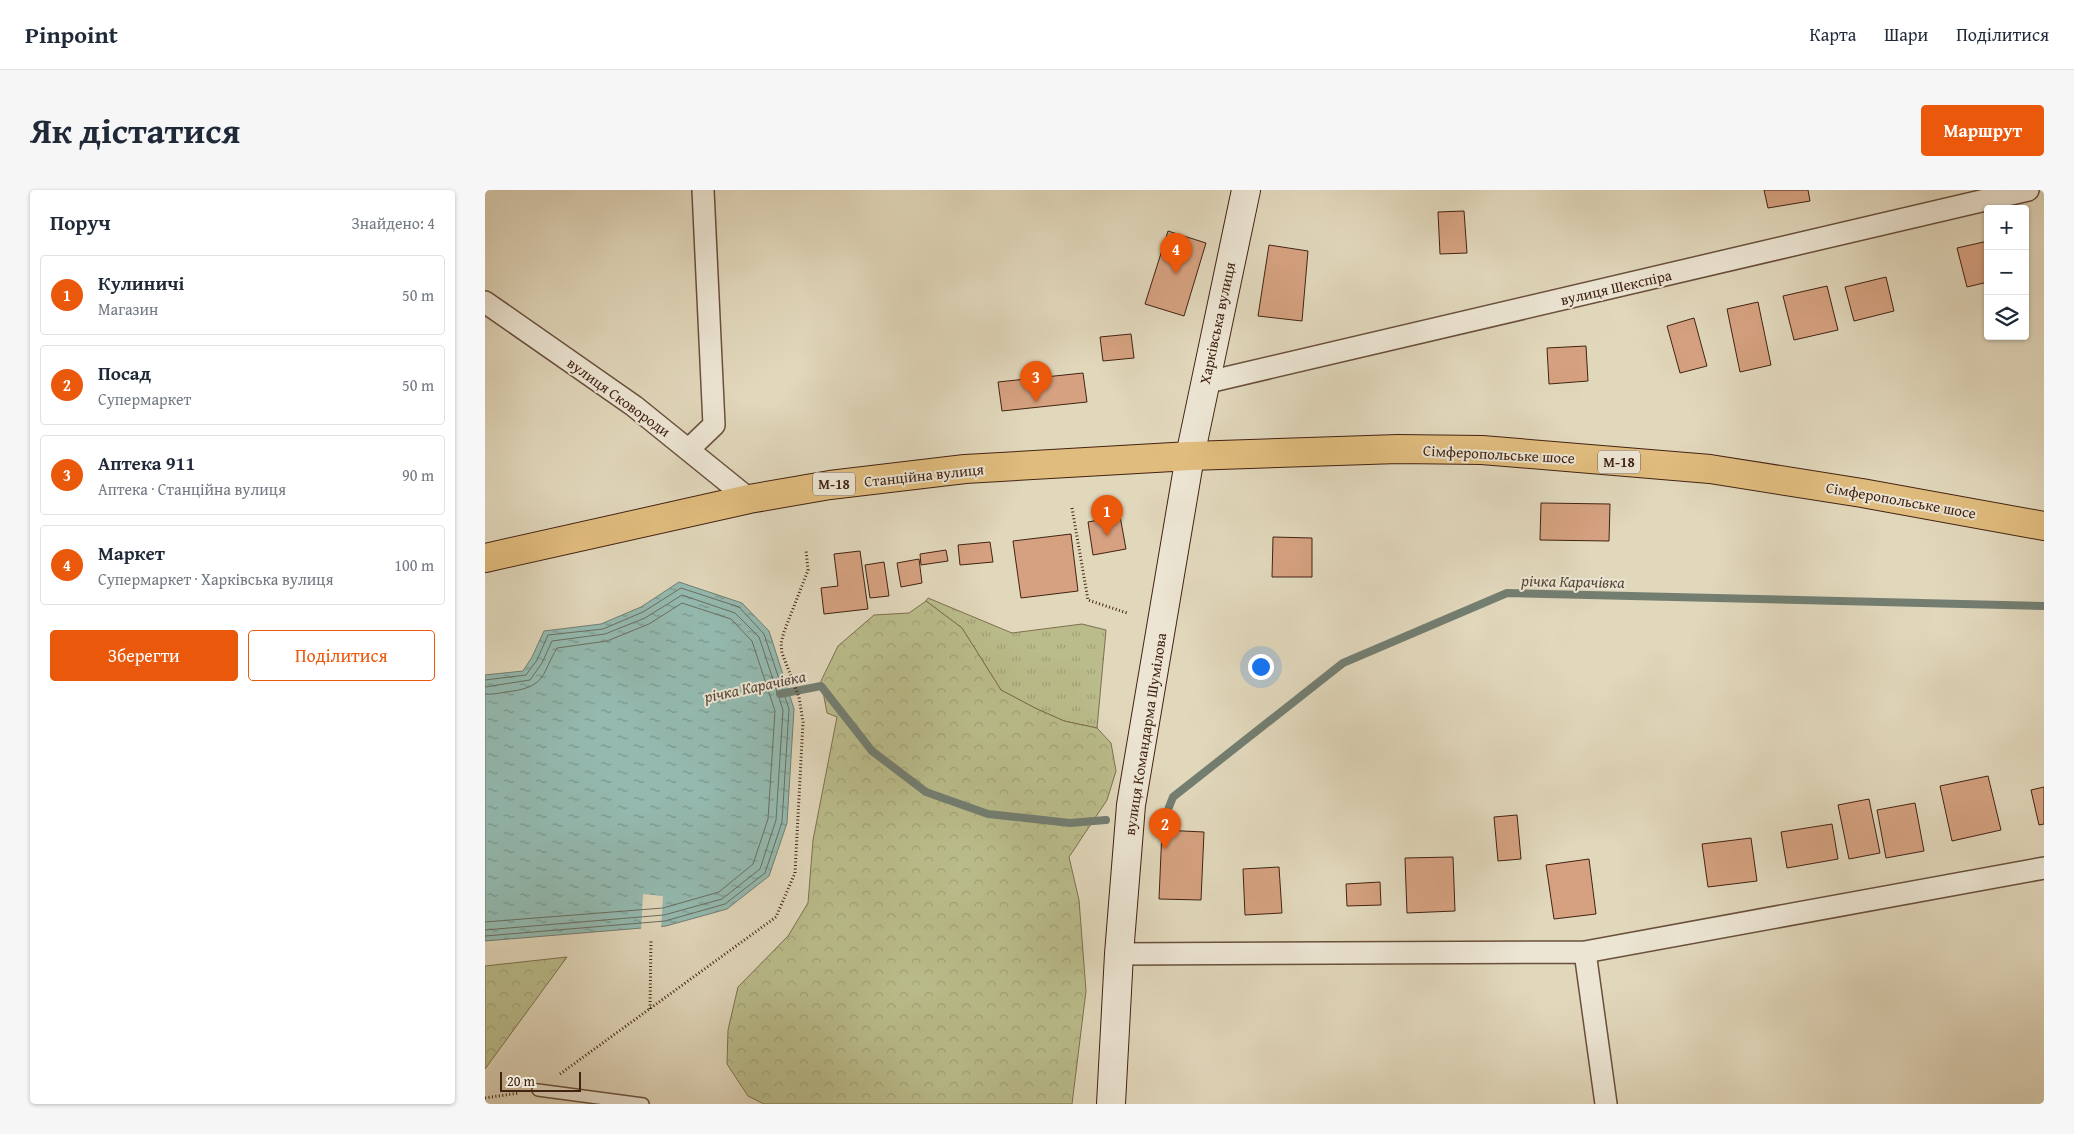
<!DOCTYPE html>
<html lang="uk">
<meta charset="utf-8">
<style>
:root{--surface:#fff;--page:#f6f6f7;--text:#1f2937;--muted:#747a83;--line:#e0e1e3;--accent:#ea580c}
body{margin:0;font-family:"Gentium Book Plus",serif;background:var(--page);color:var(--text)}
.controls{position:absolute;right:15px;top:15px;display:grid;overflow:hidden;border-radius:5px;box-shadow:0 1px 4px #0004}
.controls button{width:45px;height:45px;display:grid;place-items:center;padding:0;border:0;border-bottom:1px solid var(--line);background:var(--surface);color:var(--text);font:25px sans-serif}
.scale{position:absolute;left:15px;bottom:12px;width:81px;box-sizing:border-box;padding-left:5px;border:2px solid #422312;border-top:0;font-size:14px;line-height:18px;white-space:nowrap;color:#422312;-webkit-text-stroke:4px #ece5d3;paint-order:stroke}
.you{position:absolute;left:775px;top:476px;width:18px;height:18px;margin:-12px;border:4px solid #fff;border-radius:50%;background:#1a73e8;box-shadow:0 0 0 8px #1a73e833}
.badge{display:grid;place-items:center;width:32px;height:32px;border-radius:50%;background:var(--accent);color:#fff;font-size:16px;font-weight:700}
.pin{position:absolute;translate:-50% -41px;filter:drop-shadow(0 1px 2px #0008)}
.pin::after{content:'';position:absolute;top:26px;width:18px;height:15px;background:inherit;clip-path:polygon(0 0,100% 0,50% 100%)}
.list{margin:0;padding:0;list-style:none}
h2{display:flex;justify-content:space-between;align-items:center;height:65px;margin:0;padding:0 20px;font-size:21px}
h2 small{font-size:16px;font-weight:400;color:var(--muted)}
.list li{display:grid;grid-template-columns:32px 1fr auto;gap:15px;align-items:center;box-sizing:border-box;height:80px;margin:0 10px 10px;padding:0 10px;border:1px solid var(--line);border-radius:5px}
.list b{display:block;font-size:19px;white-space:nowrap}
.list p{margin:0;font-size:16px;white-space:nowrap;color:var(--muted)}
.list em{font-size:16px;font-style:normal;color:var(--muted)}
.actions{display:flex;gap:10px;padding:15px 20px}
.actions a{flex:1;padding:11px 0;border:1px solid var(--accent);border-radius:5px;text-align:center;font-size:18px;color:var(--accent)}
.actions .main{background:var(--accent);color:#fff}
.icon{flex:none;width:28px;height:28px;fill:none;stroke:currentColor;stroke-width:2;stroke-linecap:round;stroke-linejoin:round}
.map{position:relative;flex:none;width:1559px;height:914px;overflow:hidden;border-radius:5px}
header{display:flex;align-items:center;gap:30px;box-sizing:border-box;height:70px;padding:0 25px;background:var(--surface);border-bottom:1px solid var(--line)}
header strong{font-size:24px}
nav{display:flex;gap:28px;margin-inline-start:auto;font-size:18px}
.intro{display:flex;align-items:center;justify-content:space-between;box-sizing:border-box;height:120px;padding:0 30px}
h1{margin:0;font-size:35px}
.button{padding:12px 22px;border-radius:5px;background:var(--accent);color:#fff;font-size:18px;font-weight:700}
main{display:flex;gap:30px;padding:0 30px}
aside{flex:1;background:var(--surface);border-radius:5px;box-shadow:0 1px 4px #0004}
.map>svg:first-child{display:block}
.grass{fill:url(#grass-tufts);stroke:#7e704e}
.forest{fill:url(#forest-crowns);stroke:#7e704e}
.water{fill:url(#water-ripples);stroke:#737e71}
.pier{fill:#e1d7bb}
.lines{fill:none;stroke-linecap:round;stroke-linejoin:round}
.shore{stroke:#6b6e61;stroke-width:1}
.stream{stroke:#737e71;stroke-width:8}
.building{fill:#d5a180;stroke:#422312}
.lane-casing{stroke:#6a503c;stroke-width:14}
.street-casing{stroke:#6a503c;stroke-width:24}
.secondary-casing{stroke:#422312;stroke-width:30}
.highway-casing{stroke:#422312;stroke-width:30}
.path{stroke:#422312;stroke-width:3;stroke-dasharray:1 2.5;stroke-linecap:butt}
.lane{stroke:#ece5d3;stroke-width:11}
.street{stroke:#ece5d3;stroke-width:21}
.secondary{stroke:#ece5d3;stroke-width:28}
.highway{stroke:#e0bc7e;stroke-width:28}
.labels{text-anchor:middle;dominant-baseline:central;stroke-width:4;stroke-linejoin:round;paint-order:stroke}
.shield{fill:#ece5d3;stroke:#755d4c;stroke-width:1}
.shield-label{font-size:14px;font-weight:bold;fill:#422312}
.street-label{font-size:15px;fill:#422312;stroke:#ece5d3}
.water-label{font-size:16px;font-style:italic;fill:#56493a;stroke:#ece5d3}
</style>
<header>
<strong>Pinpoint</strong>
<nav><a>Карта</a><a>Шари</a><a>Поділитися</a></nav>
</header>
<div class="intro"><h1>Як дістатися</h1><a class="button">Маршрут</a></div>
<main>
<aside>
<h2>Поруч<small>Знайдено: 4</small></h2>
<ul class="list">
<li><span class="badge">1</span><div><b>Кулиничі</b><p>Магазин</p></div><em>50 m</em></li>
<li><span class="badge">2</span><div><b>Посад</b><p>Супермаркет</p></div><em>50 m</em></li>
<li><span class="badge">3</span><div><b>Аптека 911</b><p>Аптека · Станційна вулиця</p></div><em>90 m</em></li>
<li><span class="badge">4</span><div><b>Маркет</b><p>Супермаркет · Харківська вулиця</p></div><em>100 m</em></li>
</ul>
<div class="actions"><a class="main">Зберегти</a><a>Поділитися</a></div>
</aside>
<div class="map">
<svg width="1559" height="914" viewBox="0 0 1559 914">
<defs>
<pattern id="grass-tufts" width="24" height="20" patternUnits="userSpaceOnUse" patternTransform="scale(1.25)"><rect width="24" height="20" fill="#babc8b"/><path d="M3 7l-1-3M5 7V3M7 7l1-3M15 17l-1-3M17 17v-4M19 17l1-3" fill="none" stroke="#a1a177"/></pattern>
<pattern id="forest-crowns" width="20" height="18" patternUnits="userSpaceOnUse" patternTransform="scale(1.25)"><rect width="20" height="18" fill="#babc8b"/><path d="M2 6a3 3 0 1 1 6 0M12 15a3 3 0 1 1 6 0" fill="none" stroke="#a1a177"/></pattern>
<pattern id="water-ripples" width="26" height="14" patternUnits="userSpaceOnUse" patternTransform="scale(1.25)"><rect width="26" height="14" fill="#94bab0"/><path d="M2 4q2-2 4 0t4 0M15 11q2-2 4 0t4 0" fill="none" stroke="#7a978e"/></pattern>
</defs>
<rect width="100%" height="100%" fill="#e1d7bb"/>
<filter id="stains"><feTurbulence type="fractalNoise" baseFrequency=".004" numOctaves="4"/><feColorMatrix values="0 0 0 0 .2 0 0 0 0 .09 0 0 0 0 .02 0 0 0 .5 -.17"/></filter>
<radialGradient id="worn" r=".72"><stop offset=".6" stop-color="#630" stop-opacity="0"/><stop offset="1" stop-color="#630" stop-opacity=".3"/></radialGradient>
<path class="grass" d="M 443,408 L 527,443 L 597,434 L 621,440 L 612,538 L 579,531 L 550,518 L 516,500 L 477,438 L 441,411 Z"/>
<path class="forest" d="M 441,411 L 477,438 L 516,500 L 550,518 L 579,531 L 612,538 L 626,553 L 631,581 L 622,610 L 584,667 L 594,710 L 601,801 L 587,914 L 279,914 L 263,906 L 242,874 L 243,840 L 253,797 L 303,746 L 323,713 L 328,650 L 352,527 L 342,523 L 336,491 L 353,456 L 389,425 L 424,423 Z
M 82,767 L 0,879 L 0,776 Z"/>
<path class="water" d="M 194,392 L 257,413 L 284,441 L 309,519 L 302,633 L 284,686 L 242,719 L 181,736 L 0,751 L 0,485 L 38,481 L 47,467 L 59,441 L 116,434 L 156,417 Z"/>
<path class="pier" d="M 158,704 L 178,706 L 176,739 L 156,741 Z"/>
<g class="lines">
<path class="shore" d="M 0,490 L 41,485 L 52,470 L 63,445 L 118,439 L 158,422 L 196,398 L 254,417 L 279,444 L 304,519 L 297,632 L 280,683 L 240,714 L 180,731 L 0,746
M 0,497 L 45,490 L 57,473 L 67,451 L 120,444 L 160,428 L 197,405 L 250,423 L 274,447 L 298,520 L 291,630 L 275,679 L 237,709 L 179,725 L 0,740
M 0,504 C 9,505 18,502 28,501 C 61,496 57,483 72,458 L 122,451 L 164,434 L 197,413 L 246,429 L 267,451 L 290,521 L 283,629 L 268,674 L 234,702 L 178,718 L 0,732"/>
<path class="stream" d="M 295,504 L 336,496 L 387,561 L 441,602 L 503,624 L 585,633 L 621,630
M 684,617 L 688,607 L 858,473 L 1022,403 L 1559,416"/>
</g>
<path class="building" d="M 1279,0 L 1323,0 L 1325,11 L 1283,18 Z
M 979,21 L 982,63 L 955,64 L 953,22 Z
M 683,41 L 721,53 L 699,126 L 660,114 Z
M 1503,51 L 1503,92 L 1482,97 L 1472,58 Z
M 784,55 L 823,61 L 817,131 L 773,126 Z
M 1401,87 L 1409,121 L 1369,131 L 1360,97 Z
M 1342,96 L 1353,140 L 1309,150 L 1298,106 Z
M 1273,112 L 1286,175 L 1255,182 L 1242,119 Z
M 1209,128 L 1222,176 L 1195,183 L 1182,136 Z
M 646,144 L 649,168 L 618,171 L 615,147 Z
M 1101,156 L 1103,191 L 1064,194 L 1062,158 Z
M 598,183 L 602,212 L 517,221 L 513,192 Z
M 1056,313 L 1125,314 L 1124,351 L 1055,350 Z
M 635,326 L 641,359 L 608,365 L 603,332 Z
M 586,344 L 593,401 L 536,408 L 528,351 Z
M 788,347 L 827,348 L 827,387 L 787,387 Z
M 505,352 L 508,372 L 475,375 L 473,355 Z
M 461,360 L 463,371 L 436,375 L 435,364 Z
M 375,361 L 383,419 L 339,424 L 336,398 L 353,396 L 349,364 Z
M 434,369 L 437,393 L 416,397 L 412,373 Z
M 399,372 L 404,406 L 385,408 L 380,375 Z
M 1503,586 L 1516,640 L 1467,651 L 1455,596 Z
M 1559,597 L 1559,634 L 1554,635 L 1546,600 Z
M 1384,609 L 1395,663 L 1364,669 L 1353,615 Z
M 1430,613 L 1439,661 L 1401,668 L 1392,620 Z
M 1032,625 L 1036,669 L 1013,671 L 1009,627 Z
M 1347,634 L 1353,669 L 1302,678 L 1296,642 Z
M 677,640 L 719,642 L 716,710 L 674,709 Z
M 1266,648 L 1272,691 L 1223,697 L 1217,654 Z
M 968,667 L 970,721 L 922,723 L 920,668 Z
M 1104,669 L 1111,724 L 1069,729 L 1061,675 Z
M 794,677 L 797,723 L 760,725 L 758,679 Z
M 895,692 L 896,715 L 862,716 L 861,694 Z"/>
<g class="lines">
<defs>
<path id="lane" d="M 53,900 L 158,914"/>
<path id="street" d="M 0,112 L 149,216 L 264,309
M 719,193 L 1543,0
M 204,259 L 229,235 L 218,0
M 1100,762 L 1121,914
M 634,764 L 1100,762 L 1559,678"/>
<path id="secondary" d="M 626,914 L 634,764 L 646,615 L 705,266 L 761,0"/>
<path id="highway" d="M 0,368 L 264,309 L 345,295 L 480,279 L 705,266 L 913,259 L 997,260 L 1225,279 L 1377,303 L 1559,336"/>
</defs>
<use href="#lane" class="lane-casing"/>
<use href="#street" class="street-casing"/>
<use href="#secondary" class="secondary-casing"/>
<use href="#highway" class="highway-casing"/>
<path class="path" d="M 587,318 L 603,410 L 642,423
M 165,819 L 166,749
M 75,884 L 291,727 L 310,683 L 318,532 L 314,507 L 297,463 L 296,453 L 299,442 L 323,380 L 321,360
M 0,908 L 34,903"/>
<use href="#lane" class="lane"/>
<use href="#street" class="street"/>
<use href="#secondary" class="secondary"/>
<use href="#highway" class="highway"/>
</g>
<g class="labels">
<g class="shield">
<rect x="1113" y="260.5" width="42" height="23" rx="4"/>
<rect x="328" y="282.5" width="42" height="23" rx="4"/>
</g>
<g class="shield-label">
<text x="1134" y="272">М-18</text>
<text x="349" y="294">М-18</text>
</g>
<g class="street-label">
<text transform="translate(1131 97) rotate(-13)">вулиця Шекспіра</text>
<text transform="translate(732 133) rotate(-78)">Харківська вулиця</text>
<text transform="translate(134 207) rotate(36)">вулиця Сковороди</text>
<text transform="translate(1014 264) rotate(3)">Сімферопольське шосе</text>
<text transform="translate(439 285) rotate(-6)">Станційна вулиця</text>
<text transform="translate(1416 310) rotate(10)">Сімферопольське шосе</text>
<text transform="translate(660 544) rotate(-81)">вулиця Командарма Шумілова</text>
</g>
<g class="water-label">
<text transform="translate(1088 391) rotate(1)">річка Карачівка</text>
<text transform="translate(270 496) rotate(-12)">річка Карачівка</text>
</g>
</g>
<rect width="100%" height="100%" filter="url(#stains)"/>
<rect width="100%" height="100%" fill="url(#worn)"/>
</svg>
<div class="controls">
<button>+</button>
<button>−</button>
<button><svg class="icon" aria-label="layers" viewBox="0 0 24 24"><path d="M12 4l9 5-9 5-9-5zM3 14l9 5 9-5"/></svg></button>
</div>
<div class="scale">20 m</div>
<div class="you"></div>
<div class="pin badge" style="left:622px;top:346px">1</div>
<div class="pin badge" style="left:680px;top:659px">2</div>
<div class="pin badge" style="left:551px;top:212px">3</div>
<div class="pin badge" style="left:691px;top:84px">4</div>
</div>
</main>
